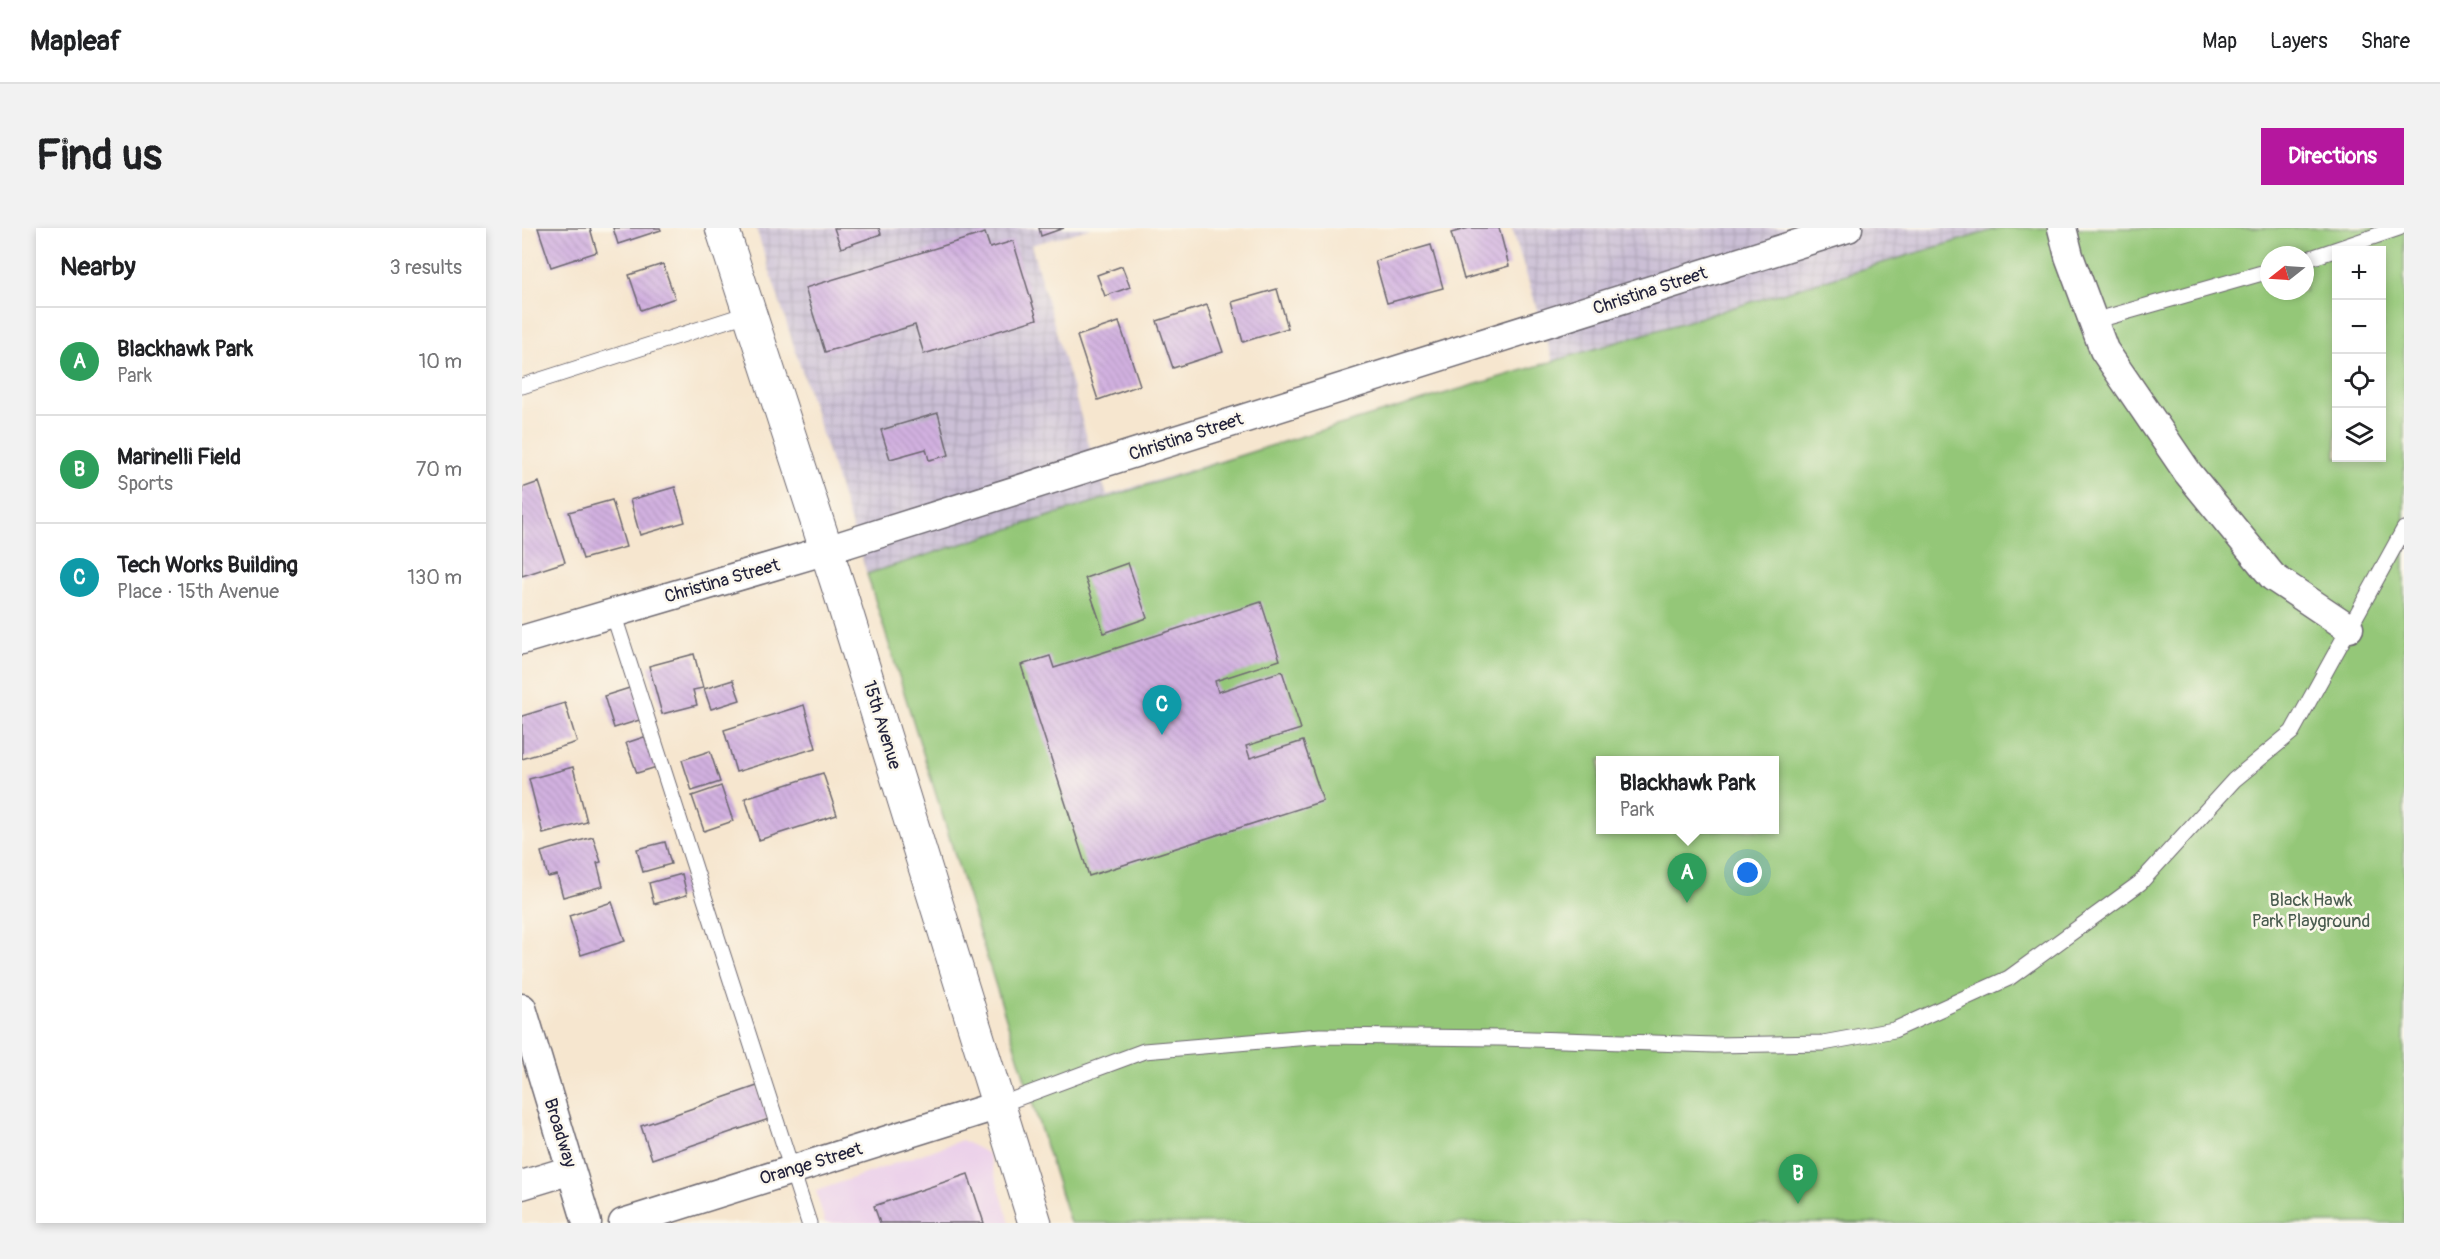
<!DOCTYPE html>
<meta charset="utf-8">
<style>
:root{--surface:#fff;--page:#f2f2f2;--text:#202124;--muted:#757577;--line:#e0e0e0;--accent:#b5179e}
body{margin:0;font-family:Pangolin,sans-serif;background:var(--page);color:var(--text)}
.controls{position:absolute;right:18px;top:18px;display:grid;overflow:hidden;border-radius:0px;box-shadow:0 3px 9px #0003}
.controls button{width:54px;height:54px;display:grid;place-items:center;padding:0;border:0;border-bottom:2px solid var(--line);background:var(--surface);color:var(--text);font:30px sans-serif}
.compass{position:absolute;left:1738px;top:18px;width:54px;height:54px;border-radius:50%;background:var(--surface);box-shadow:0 3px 9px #0003;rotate:253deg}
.you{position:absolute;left:1226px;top:645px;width:21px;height:21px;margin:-15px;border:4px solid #fff;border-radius:50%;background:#1a73e8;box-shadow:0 0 0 9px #1a73e833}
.badge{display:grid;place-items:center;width:39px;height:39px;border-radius:50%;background:var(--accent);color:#fff;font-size:20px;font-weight:700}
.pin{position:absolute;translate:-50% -50px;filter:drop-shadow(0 2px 3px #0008)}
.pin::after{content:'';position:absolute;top:32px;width:21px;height:18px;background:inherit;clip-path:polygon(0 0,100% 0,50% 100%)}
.popup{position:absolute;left:1074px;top:528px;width:183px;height:78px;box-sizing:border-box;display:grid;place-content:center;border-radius:0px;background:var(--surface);filter:drop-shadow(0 2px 4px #0005);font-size:20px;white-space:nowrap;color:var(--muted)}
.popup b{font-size:22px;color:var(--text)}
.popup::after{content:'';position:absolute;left:50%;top:100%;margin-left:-12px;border:12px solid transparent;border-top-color:var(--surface)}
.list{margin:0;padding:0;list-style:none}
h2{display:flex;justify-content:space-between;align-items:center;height:78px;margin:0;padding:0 24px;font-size:26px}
h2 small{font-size:20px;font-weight:400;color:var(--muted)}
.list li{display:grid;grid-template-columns:39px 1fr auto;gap:18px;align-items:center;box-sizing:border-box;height:108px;padding:0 24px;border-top:2px solid var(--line)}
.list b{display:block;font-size:22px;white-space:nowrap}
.list p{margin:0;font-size:20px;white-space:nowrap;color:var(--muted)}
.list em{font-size:20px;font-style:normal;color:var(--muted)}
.icon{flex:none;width:33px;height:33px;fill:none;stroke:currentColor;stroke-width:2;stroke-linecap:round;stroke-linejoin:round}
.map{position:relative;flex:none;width:1882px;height:995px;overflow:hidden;border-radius:0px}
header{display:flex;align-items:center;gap:36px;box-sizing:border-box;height:84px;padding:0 30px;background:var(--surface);border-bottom:2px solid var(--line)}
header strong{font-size:28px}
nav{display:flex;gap:33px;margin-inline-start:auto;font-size:21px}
.intro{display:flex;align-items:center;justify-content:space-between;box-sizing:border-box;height:144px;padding:0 36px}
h1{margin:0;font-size:42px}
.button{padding:15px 27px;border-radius:0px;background:var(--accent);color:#fff;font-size:21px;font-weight:700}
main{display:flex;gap:36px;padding:0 36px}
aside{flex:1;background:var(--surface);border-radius:0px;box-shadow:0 3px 9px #0003}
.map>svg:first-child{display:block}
.built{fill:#ecd1ea}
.industrial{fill:url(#industrial-grid)}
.green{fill:#94c778;stroke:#5b745a;stroke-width:1.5;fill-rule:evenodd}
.building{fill:url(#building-back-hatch)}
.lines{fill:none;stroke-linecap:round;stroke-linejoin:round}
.service-casing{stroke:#6c676f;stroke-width:17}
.minor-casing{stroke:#6c676f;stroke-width:31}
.secondary-casing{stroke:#6c676f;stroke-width:35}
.service{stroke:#fff;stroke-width:15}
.minor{stroke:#fff;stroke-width:28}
.secondary{stroke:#fff;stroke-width:33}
.labels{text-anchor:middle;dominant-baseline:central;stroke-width:5;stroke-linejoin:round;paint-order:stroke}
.street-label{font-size:18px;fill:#22223b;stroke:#fbf7ec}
.park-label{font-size:18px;fill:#4a5c50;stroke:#fbf7ec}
</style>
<header>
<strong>Mapleaf</strong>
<nav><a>Map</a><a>Layers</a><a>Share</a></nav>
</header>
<div class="intro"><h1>Find us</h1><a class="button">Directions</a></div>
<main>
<aside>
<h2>Nearby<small>3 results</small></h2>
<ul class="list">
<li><span class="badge" style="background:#2e9e5b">A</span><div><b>Blackhawk Park</b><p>Park</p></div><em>10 m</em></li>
<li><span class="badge" style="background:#2e9e5b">B</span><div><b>Marinelli Field</b><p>Sports</p></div><em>70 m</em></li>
<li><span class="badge" style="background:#0f9aa8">C</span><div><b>Tech Works Building</b><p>Place · 15th Avenue</p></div><em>130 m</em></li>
</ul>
</aside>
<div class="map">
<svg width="1882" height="995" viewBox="0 0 1882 995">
<defs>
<pattern id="industrial-grid" width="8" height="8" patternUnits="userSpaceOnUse" patternTransform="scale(1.5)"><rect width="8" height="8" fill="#cbbfd5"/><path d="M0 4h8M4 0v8" fill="none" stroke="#aea4b8"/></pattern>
<pattern id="building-back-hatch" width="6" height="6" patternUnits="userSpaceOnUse" patternTransform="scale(1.5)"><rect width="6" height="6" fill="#d2b1e0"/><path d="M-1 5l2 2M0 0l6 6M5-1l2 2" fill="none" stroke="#b498c1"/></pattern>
</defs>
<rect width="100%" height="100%" fill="#fbf7ec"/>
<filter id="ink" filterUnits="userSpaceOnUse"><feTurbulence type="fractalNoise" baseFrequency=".0167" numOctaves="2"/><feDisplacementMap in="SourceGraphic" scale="12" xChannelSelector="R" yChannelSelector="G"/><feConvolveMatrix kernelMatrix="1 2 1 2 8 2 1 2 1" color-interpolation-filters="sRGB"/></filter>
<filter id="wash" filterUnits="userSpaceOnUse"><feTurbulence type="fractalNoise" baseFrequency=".008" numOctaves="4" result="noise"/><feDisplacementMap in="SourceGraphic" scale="24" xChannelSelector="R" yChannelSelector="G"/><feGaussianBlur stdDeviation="1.35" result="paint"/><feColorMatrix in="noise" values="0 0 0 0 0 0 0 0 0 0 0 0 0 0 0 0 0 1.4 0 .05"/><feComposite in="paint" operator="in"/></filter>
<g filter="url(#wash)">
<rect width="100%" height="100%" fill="#f6e6cf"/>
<path class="built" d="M 440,912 L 466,926 L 488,995 L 303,995 L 294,963 Z"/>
<path class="industrial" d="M 234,0 L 570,0 L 509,17 L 568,220 L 585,267 L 764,213 L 345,346 Z
M 990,0 L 1477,0 L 1031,133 Z"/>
<path class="green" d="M 1478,0 L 1882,0 L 1882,995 L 548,995 L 345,346 L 764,213 ZM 1814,22 L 1860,22 L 1860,230 L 1814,230 ZM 1747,27 L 1783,27 L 1783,63 L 1747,63 ZM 1078,532 L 1252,532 L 1252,602 L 1078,602 Z"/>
<g id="blocks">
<path class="building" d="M 16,0 L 68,0 L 75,24 L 29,39 Z
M 91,0 L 138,0 L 139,2 L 96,16 Z
M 312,0 L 357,0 L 359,6 L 319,20 Z
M 517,0 L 542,0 L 519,8 Z
M 947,0 L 977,0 L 987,38 L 942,51 L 929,5 Z
M 463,5 L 468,20 L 491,13 L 515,91 L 402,126 L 393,97 L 303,124 L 283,60 Z
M 909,17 L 921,60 L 865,75 L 853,33 Z
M 141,36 L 153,70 L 119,82 L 107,47 Z
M 600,38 L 608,59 L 583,68 L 575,47 Z
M 755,61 L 766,100 L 721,114 L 710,74 Z
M 685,77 L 701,124 L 651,140 L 635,93 Z
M 597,94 L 618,157 L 576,172 L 555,108 Z
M 416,185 L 427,227 L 407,232 L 404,221 L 368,231 L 359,202 Z
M 17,254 L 43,334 L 0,348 L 0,260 Z
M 153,259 L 163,294 L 118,307 L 108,272 Z
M 90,272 L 104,319 L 61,331 L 47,284 Z
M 606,335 L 625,390 L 582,405 L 563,350 Z
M 739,374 L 758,432 L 693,453 L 696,464 L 760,443 L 779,501 L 724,518 L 728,530 L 781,513 L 801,573 L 567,648 L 499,437 L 528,428 L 532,440 Z
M 172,426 L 181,460 L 171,462 L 175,477 L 140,486 L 127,438 Z
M 211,452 L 218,472 L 189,481 L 182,461 Z
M 114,458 L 124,490 L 92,500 L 82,468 Z
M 43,475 L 55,514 L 0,531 L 0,488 Z
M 282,477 L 294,520 L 214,544 L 202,502 Z
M 128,507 L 138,538 L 115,545 L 104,515 Z
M 188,523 L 198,554 L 170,563 L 160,532 Z
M 51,539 L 65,594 L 21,606 L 7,551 Z
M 301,545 L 315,587 L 237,612 L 223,570 Z
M 199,558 L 211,593 L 182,603 L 170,568 Z
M 71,609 L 79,634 L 75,635 L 81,658 L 41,669 L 35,647 L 26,649 L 19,624 Z
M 143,614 L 149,636 L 121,644 L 115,621 Z
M 160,646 L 165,667 L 132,676 L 127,655 Z
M 90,674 L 103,713 L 59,727 L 47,688 Z
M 235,858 L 247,891 L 130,931 L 119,898 Z
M 446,946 L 462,995 L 358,995 L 352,978 Z"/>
</g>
</g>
<g filter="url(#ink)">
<use href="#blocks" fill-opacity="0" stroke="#6c676f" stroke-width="1.5"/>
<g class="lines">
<defs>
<path id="service" d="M 1783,32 L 1877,0
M 1572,93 L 1747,43
M 0,158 L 228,85
M 91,385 L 287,995
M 477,877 L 622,823 L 798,808 L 978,810 L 1192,817 L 1301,815 L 1372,802 L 1487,750 L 1618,655 L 1712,552 L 1770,504 L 1882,301"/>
<path id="minor" d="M 1540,0 L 1547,28 L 1582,122 L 1666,245 L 1751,349 L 1827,400
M 0,412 L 305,322 L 1326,0
M 0,780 L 65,995
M 0,957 L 49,942
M 101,995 L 477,877"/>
<path id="secondary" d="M 200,0 L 318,364 L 513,995"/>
</defs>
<use href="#service" class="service-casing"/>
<use href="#minor" class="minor-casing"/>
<use href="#secondary" class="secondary-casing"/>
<use href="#service" class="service"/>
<use href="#minor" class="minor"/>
<use href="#secondary" class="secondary"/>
</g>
</g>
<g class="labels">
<g class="street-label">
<text transform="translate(1128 63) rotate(-18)">Christina Street</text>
<text transform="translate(664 209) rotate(-18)">Christina Street</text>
<text transform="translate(200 353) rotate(-16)">Christina Street</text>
<text transform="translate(360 497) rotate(73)">15th Avenue</text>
<text transform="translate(38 905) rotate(73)">Broadway</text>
<text transform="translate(289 936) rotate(-17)">Orange Street</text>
</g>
<g class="park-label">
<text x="1789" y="672">Black Hawk<tspan x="1789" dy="21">Park Playground</tspan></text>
</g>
</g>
</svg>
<div class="controls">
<button>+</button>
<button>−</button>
<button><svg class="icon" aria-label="locate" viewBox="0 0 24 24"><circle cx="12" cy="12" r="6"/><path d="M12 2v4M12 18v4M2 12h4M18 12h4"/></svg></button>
<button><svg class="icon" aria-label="layers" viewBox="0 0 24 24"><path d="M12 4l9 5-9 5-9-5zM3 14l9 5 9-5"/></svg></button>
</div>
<svg class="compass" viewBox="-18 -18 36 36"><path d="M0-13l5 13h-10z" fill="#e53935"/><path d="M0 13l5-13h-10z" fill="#757577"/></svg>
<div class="you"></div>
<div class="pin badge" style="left:1165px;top:675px;background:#2e9e5b">A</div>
<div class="popup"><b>Blackhawk Park</b>Park</div>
<div class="pin badge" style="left:1276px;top:976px;background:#2e9e5b">B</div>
<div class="pin badge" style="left:640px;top:507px;background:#0f9aa8">C</div>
</div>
</main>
